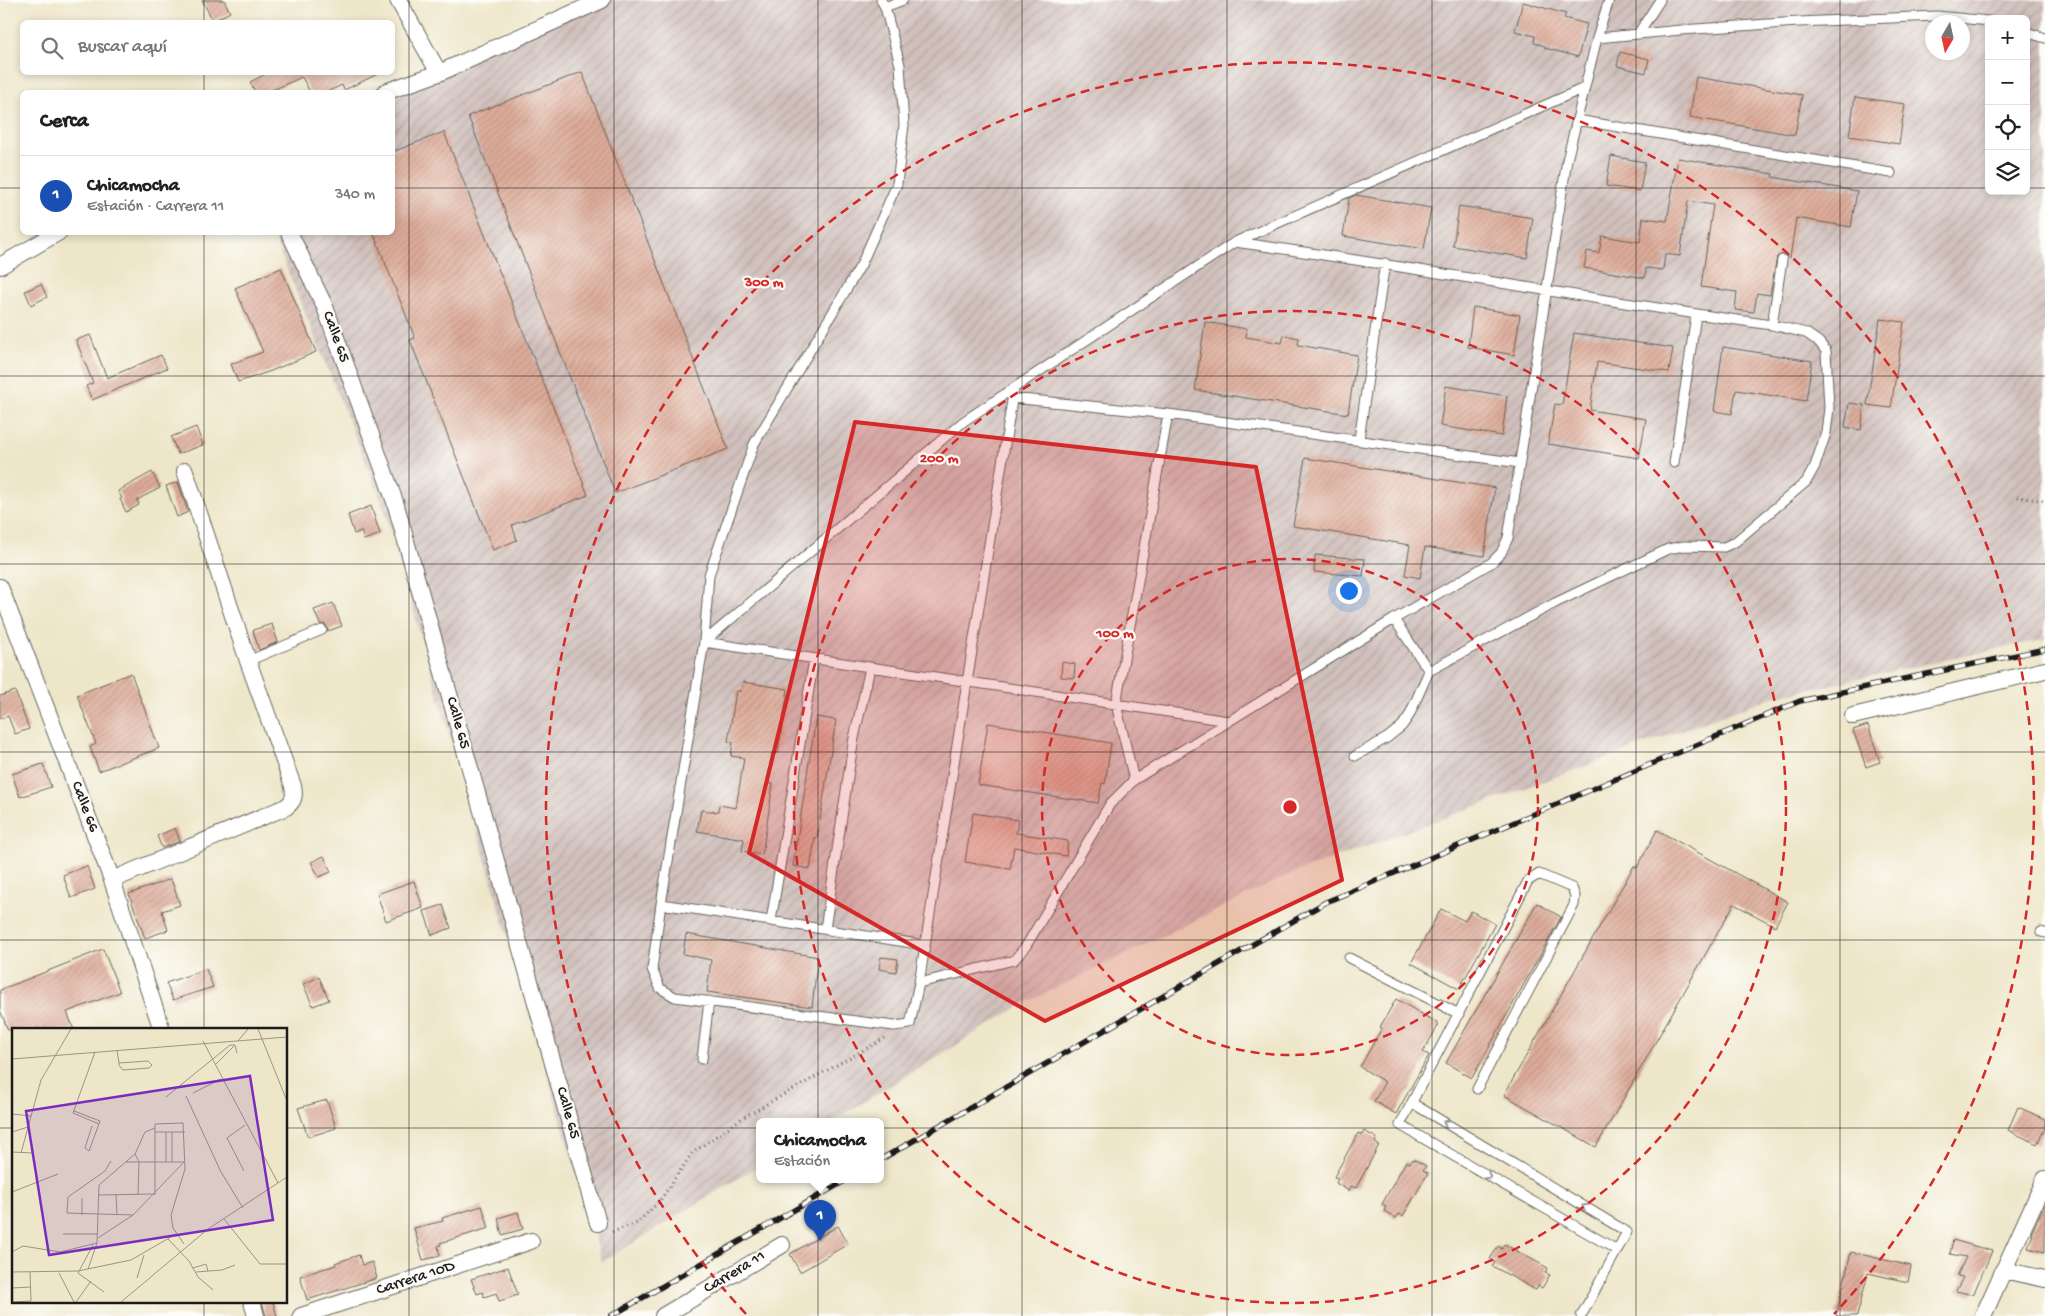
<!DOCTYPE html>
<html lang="es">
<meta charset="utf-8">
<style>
:root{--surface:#fff;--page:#f2f2f2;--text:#222;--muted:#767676;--line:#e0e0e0;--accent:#d1495b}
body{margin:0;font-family:"Gochi Hand",sans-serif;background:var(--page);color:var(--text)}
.controls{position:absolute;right:15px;top:15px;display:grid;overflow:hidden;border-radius:8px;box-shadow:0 2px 8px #0003}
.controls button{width:45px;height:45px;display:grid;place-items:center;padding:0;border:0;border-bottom:1px solid var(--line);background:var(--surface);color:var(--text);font:25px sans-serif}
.compass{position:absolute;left:1925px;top:15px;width:45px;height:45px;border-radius:50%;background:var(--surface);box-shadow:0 2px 8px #0003;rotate:189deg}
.you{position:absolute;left:1348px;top:590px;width:18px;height:18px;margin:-12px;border:4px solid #fff;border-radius:50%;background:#1a73e8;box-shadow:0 0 0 8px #1a73e833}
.badge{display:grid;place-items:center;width:32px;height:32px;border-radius:50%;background:var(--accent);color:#fff;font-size:16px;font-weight:700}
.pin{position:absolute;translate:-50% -41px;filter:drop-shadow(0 1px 2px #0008)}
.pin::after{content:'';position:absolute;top:26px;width:18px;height:15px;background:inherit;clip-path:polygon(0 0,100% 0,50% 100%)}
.popup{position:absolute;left:756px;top:1118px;width:128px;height:65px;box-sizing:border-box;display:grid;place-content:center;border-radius:8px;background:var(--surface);filter:drop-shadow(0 1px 4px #0005);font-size:16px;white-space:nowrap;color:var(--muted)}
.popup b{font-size:19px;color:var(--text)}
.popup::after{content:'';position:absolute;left:50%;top:100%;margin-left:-10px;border:10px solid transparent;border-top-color:var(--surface)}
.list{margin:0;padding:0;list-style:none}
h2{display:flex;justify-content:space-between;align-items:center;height:65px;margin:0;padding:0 20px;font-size:21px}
h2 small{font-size:16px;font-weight:400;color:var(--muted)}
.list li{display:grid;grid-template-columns:32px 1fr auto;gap:15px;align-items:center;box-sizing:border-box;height:80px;padding:0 20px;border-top:1px solid var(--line)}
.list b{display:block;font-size:19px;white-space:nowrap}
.list p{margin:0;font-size:16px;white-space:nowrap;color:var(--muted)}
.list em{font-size:16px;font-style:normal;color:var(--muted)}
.icon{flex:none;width:28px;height:28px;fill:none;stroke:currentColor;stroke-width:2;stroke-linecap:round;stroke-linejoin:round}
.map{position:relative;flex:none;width:2045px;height:1316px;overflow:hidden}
.search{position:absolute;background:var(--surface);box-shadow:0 2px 8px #0003;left:20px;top:20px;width:375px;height:55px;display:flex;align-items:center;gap:12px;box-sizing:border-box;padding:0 18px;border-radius:8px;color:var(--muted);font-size:19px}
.panel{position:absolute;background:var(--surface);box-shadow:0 2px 8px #0003;left:20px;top:90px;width:375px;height:145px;border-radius:8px}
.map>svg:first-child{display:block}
.industrial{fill:url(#industrial-furrows);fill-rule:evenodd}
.building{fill:url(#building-hatch)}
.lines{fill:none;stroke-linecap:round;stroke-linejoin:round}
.service-casing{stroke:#666359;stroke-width:11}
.minor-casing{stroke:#666359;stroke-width:18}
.path{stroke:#666359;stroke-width:3;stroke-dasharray:1 4;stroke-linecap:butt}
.service{stroke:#fff;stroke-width:9}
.minor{stroke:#fff;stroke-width:16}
.rail-casing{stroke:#1c1c1c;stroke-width:5.5}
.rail{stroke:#fdfcf7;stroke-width:4;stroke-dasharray:11;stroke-linecap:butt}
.oneway{stroke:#999}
.marked{fill:#d62828;fill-opacity:0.2;stroke:#d62828;stroke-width:4;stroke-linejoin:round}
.grid{fill:none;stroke:#1c1c1c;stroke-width:1;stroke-opacity:0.55}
.ring{fill:none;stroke:#d62828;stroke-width:2.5;stroke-dasharray:9 6}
.labels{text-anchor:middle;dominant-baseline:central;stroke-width:4.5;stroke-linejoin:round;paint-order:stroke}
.street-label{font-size:16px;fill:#1c1c1c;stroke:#fdfcf7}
.inset-road{fill:none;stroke:#9a9584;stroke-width:1}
.view{fill:#7b2cbf;fill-opacity:0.15;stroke:#7b2cbf;stroke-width:2.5}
.inset-edge{fill:none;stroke:#1c1c1c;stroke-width:2.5}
.centre{fill:#d62828;stroke:#fdfcf7;stroke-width:2.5}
.ring-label{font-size:15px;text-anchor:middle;font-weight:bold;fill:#d62828;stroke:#fdfcf7;stroke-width:4.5;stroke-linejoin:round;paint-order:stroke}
</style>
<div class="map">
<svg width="2045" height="1316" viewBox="0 0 2045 1316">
<defs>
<pattern id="industrial-furrows" width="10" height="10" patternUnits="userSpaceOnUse" patternTransform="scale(1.25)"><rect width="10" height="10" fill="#d0c0bc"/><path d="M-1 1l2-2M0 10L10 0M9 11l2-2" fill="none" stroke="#b2a4a1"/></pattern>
<pattern id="building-hatch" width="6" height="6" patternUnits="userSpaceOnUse" patternTransform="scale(1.25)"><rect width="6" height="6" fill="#ddab99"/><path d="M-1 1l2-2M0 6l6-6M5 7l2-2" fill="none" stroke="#bd9383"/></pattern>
</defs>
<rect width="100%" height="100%" fill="#fdfcf7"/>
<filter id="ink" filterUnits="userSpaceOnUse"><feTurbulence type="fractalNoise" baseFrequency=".02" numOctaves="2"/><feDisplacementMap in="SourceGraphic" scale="10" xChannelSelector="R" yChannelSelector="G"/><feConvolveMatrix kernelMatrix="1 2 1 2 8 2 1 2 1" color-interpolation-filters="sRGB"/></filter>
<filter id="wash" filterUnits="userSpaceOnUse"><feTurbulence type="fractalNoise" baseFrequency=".0096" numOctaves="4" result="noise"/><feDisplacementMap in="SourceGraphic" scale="20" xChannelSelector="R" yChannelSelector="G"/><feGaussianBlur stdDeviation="1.12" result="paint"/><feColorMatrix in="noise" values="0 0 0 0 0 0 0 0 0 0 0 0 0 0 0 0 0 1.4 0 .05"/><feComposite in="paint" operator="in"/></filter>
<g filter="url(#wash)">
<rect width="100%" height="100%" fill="#eee6c9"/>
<path class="industrial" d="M 578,0 L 2045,0 L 2045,639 L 1773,697 L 1286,876 L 1023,1004 L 831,1122 L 760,1122 L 760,1165 L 602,1262 L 382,502 L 272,233 L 392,232 L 392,92 ZM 1989,19 L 2026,19 L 2026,191 L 1989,191 ZM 1932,22 L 1962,22 L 1962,52 L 1932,52 Z"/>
<g id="blocks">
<path class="building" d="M 202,0 L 224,0 L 230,12 L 213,21 Z
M 1523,2 L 1566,14 L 1564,18 L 1587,24 L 1578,57 L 1545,48 L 1545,46 L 1534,43 L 1535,36 L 1515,31 Z
M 1620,52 L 1649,59 L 1646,73 L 1617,66 Z
M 270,72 L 382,72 L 344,90 L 342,85 L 327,92 L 310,92 L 302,77 L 268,92 L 255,92 L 250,82 Z
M 582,72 L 728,449 L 615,493 L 468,116 Z
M 1696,77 L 1802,95 L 1795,135 L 1690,117 Z
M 1855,97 L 1905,104 L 1899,144 L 1849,136 Z
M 444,132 L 588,495 L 512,525 L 517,540 L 493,550 L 410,340 L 415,338 L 373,232 L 392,232 L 392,152 Z
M 1611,156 L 1645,162 L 1640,191 L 1606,186 Z
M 1678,158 L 1773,174 L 1772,177 L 1857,191 L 1851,227 L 1796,218 L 1790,258 L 1782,254 L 1777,257 L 1770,295 L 1757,293 L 1754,312 L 1735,310 L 1737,292 L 1701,287 L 1713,205 L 1688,201 L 1680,256 L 1665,254 L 1663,270 L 1646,268 L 1645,278 L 1584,268 L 1587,251 L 1599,253 L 1602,236 L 1640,242 L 1643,218 L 1667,221 Z
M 1356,195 L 1431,208 L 1424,249 L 1343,236 L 1349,198 Z
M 1459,206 L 1533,218 L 1527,258 L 1453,246 Z
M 281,268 L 316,352 L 271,371 L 238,382 L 231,364 L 263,352 L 235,288 Z
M 41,284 L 47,297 L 31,305 L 25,291 Z
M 1473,307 L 1520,315 L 1514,355 L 1468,347 Z
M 1880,319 L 1904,322 L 1891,408 L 1867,405 Z
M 1205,322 L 1247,329 L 1246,337 L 1282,343 L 1284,335 L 1299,338 L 1298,345 L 1357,355 L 1348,414 L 1195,390 Z
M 1574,333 L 1673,348 L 1669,372 L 1597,362 L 1590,410 L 1646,419 L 1639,458 L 1548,444 L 1555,404 L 1562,405 Z
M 90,335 L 107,378 L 161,355 L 167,368 L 92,400 L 86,386 L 93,383 L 76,340 Z
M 1723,347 L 1812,361 L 1806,401 L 1736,390 L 1732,414 L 1714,411 Z
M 1446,386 L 1507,396 L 1502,436 L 1440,426 Z
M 1849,403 L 1864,405 L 1861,430 L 1845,427 Z
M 196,427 L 203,445 L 178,454 L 171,437 Z
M 1305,458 L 1495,488 L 1484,556 L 1425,547 L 1420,578 L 1405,575 L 1410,545 L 1293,526 Z
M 152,472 L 160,488 L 137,500 L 139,505 L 126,512 L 120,499 L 122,498 L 118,491 Z
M 178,482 L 188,512 L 177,517 L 166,486 Z
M 371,506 L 380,534 L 364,540 L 361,531 L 354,534 L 348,515 Z
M 1315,555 L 1365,559 L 1363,576 L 1314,572 Z
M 333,603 L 342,626 L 328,631 L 326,625 L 320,624 L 314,610 Z
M 272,624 L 278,642 L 259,650 L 253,630 Z
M 1062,662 L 1075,664 L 1074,678 L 1061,677 Z
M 131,673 L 159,748 L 99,771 L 90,747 L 96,744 L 77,695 Z
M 743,682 L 788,689 L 778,753 L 772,753 L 767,783 L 773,784 L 762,855 L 742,851 L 744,839 L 697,831 L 701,810 L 718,812 L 719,805 L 736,808 L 744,758 L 731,756 L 733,742 L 728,742 L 736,691 L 741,691 Z
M 15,691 L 29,729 L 15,734 L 8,716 L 0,719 L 0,696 Z
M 816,717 L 836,720 L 817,838 L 815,838 L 810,869 L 793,866 Z
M 988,723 L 1111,743 L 1105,784 L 1102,783 L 1098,803 L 978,785 Z
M 1868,725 L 1880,762 L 1866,767 L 1853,730 Z
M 43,764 L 51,787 L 20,797 L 12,774 Z
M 973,813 L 1018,820 L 1016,833 L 1068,841 L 1066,856 L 1014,847 L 1010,869 L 965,862 Z
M 175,828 L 180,841 L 162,848 L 157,836 Z
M 1657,830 L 1788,902 L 1775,926 L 1734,904 L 1596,1147 L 1504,1095 L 1634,866 L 1637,868 Z
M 324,856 L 331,872 L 319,877 L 311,862 Z
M 87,866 L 95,889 L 71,898 L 63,875 Z
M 171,879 L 180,905 L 162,911 L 168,930 L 145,938 L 129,894 Z
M 414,881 L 423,908 L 386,921 L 377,894 Z
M 1537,903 L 1561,917 L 1472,1078 L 1446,1063 Z
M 443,905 L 451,928 L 432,935 L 424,911 Z
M 1441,909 L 1465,921 L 1471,911 L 1495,924 L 1459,989 L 1411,963 Z
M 686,934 L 818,957 L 812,1007 L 707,992 L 711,960 L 683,954 Z
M 103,949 L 120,992 L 67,1012 L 74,1030 L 8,1030 L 0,1010 L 0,990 Z
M 881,957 L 898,959 L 896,972 L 879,969 Z
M 206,969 L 213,987 L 173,1000 L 166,983 Z
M 319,977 L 329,1000 L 313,1006 L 303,984 Z
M 1396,999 L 1439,1024 L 1423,1052 L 1429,1055 L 1396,1114 L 1374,1101 L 1385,1082 L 1360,1067 L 1382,1028 L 1380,1027 Z
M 327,1100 L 336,1128 L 308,1137 L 298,1108 Z
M 2018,1107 L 2045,1119 L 2045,1128 L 2037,1144 L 2008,1130 Z
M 1364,1131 L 1377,1138 L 1375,1143 L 1379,1145 L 1356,1188 L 1351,1186 L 1349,1191 L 1336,1183 L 1338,1179 L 1334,1177 L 1358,1133 L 1362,1135 Z
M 1413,1159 L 1426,1166 L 1423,1170 L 1428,1173 L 1403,1216 L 1399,1214 L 1396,1218 L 1384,1211 L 1386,1206 L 1382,1204 L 1406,1161 L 1410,1163 Z
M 2045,1203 L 2045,1252 L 2028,1248 L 2033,1234 L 2031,1234 Z
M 482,1206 L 489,1228 L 440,1243 L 441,1245 L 438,1246 L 440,1256 L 423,1260 L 414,1228 L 443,1221 L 442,1218 Z
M 518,1212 L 523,1229 L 502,1235 L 498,1218 Z
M 838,1226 L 848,1244 L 800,1272 L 790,1254 Z
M 1953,1240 L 1992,1251 L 1973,1295 L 1956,1291 L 1963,1277 L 1957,1276 L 1966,1257 L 1950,1254 Z
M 1504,1244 L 1548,1268 L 1545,1273 L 1550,1275 L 1542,1288 L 1538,1286 L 1536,1290 L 1492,1266 L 1495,1262 L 1490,1259 L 1498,1246 L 1502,1249 Z
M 1851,1252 L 1911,1266 L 1908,1282 L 1868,1273 L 1857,1316 L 1836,1316 Z
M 359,1255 L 362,1265 L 372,1262 L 377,1278 L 307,1300 L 300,1276 L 336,1265 L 335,1263 Z
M 508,1267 L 518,1295 L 499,1301 L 496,1293 L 484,1297 L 483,1292 L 477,1294 L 471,1279 Z
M 262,1302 L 273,1302 L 277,1316 L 266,1316 Z"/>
</g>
</g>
<g filter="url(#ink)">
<use href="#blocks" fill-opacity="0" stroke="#666359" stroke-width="1"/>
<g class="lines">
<defs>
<path id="service" d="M 881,0 L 885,7 L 900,65 L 904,125 L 897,184 L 861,265 L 754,444 L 709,575 L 704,642 L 661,904 L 652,969 L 660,988 L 675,997 L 894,1026 L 910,1024 L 919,983 L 1014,388
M 885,7 L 903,0
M 2026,32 L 2045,38
M 1638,34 L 1660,0
M 1597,38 L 1681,30 L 1799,22 L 1937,16 L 1989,21
M 1577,120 L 1891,173
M 1235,242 C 1414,267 1593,300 1772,325 L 1806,333 L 1819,342 L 1826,351 L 1829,408 L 1826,433 L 1815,466 L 1806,482 L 1735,542 L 1724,547 L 1684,546 L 1668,549 L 1555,603 L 1429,671 L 1409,716 L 1402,726 L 1387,738 L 1355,756
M 1772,325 L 1782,260
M 1012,398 L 1168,414 L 1520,463
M 1359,439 L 1385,263
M 1674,463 L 1696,315
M 1394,619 L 1429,671
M 704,642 L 964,421 L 1235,242 L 1584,88
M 704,642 L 1228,721
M 248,661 L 322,630
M 1134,780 L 1116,704 L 1168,414
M 661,904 L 925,945
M 771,921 L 814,659
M 825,929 L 854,738 L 870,668
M 2041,932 L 2045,933
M 1349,958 L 1459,1014
M 919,983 L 1014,960 L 1026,946 L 1110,804 L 1134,780 L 1394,619 L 1491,563 L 1501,553 L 1508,538 L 1567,160 L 1597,38 L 1609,0
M 702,1059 L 709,1001
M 1477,1089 L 1574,905 L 1575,896 L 1572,888 L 1539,874 L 1528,881 L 1400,1125 L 1617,1250
M 1412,1103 L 1627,1232 L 1581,1316"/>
<path id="minor" d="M 398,0 L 439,73
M 385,92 L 439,73 L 602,0
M 289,232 L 325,307 L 395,502 L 598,1223
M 0,266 L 59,232
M 0,587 L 112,880 L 162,1030
M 1853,716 L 2045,670
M 112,880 L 286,807 C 294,801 295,796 293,786 L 248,661 L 185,471
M 2003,1270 L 2045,1279
M 252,1302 L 256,1316
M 301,1316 L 531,1241
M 663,1316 L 782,1245
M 1983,1316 L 2045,1179"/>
</defs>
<use href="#service" class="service-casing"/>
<use href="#minor" class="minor-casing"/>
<path class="path" d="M 2017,497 L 2045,501
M 612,1232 L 637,1223 L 659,1202 L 692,1153 L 742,1118 L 885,1038"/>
<use href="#service" class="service"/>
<use href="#minor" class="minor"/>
<defs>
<path id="rail" d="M 880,1160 L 1326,902 L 1800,701 L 2045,649
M 611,1316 L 846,1180"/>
</defs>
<use href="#rail" class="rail-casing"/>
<use href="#rail" class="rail"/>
</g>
<defs><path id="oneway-chevron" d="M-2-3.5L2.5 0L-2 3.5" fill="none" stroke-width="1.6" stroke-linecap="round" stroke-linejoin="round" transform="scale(1.25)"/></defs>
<g class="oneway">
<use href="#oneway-chevron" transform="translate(1446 1123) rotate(-149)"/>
<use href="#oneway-chevron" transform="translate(1488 1176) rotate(30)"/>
<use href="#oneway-chevron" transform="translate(1585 1207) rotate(-149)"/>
</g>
</g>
<path class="marked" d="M 855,422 L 1256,467 L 1342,880 L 1045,1021 L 749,853 Z"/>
<path class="grid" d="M 204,0 L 204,22M 409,0 L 409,1316M 614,0 L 614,1316M 818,0 L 818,1316M 1022,0 L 1022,1316M 1227,0 L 1227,1316M 1432,0 L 1432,1316M 1636,0 L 1636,1316M 1840,0 L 1840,1316M 204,72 L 204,92M 0,188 L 22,188M 392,188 L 1989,188M 2026,188 L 2045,188M 204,232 L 204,1030M 0,376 L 2045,376M 0,564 L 2045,564M 0,752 L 2045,752M 0,940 L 2045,940M 0,1128 L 14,1128M 286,1128 L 2045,1128M 204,1302 L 204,1316"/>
<g class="ring">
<circle cx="1290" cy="807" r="248"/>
<circle cx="1290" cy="807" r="496"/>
<path d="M746 1314A744 744 0 1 1 1834 1314"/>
</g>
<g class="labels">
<g class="street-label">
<text transform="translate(335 337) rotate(70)">Calle 65</text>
<text transform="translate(457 723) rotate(74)">Calle 65</text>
<text transform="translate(84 807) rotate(69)">Calle 66</text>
<text transform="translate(567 1113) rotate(74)">Calle 65</text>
<text transform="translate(735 1273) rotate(-31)">Carrera 11</text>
<text transform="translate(416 1279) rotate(-18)">Carrera 10D</text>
</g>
</g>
<g transform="translate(12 1028)">
<rect width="275" height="275" fill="#eee6c9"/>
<path class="inset-road" d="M 246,1 L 275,73M 191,13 L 266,155M 226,13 L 236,1M 105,22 L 107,35 L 107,37 L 111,42 L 137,40 L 140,37 L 136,33 L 107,35M 83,24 L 61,85 L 87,96M 0,31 L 275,9M 203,37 L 222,18M 181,65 L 209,51M 174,68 L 209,144 L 231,180M 154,69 L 218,17 L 223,17 L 225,25M 62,83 L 88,93 L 77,123 L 73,120 L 80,98M 0,86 L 19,88M 0,104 L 16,99M 143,104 L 173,104M 0,124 L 21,125M 9,125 L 29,52 L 59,1M 123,126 L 127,134 L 126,167M 99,133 L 93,143 L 56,169 L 55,185 L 121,187M 114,134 L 172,134M 154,134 L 154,104M 160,134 L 160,104M 232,143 L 215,110 L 233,97M 0,164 L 46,146M 86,167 L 143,166M 104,167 L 105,187M 143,167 L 143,96 L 171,95 L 173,141 L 159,187 L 161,200 L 172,216M 70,170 L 70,187M 212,191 L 248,236 L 275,236M 51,206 L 86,206M 86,210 L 121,187 L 172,134M 156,211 L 177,233 L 186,249 L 201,262M 81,217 L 66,245 L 92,264M 0,224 L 11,218 L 48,224 L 85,215M 181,240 L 194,236 L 196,243M 76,241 L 85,215 L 87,157 L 123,126 L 133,104 L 143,100M 0,244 L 66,243 L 119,232 L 164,206M 184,244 L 210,242 L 223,237M 47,245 L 62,274M 125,250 L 132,227M 0,260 L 19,259M 0,274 L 19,273 L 18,244M 64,274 L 79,253M 109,274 L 196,201 L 275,149"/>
<path class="view" d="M 238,48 L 261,192 L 37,227 L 14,83 Z"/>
<rect width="275" height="275" class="inset-edge"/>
</g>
<circle cx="1290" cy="807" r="8" class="centre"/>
<g class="ring-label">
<text x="764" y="286">300 m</text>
<text x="939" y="462">200 m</text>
<text x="1115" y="637">100 m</text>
</g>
</svg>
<div class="controls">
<button>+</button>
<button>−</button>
<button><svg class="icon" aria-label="locate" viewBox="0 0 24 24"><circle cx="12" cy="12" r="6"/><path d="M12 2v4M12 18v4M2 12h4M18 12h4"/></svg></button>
<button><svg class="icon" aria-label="layers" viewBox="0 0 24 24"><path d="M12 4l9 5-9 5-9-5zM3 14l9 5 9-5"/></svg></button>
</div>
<svg class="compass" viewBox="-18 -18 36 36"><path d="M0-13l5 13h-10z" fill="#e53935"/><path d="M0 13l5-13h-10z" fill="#767676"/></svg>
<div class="you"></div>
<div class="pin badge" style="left:820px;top:1241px;background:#1a4fb4">1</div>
<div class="popup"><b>Chicamocha</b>Estación</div>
<div class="search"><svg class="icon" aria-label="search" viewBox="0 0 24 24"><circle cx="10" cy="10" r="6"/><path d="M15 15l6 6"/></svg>Buscar aquí</div>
<section class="panel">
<h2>Cerca<small></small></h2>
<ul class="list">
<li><span class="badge" style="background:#1a4fb4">1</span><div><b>Chicamocha</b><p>Estación · Carrera 11</p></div><em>340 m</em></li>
</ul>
</section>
</div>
